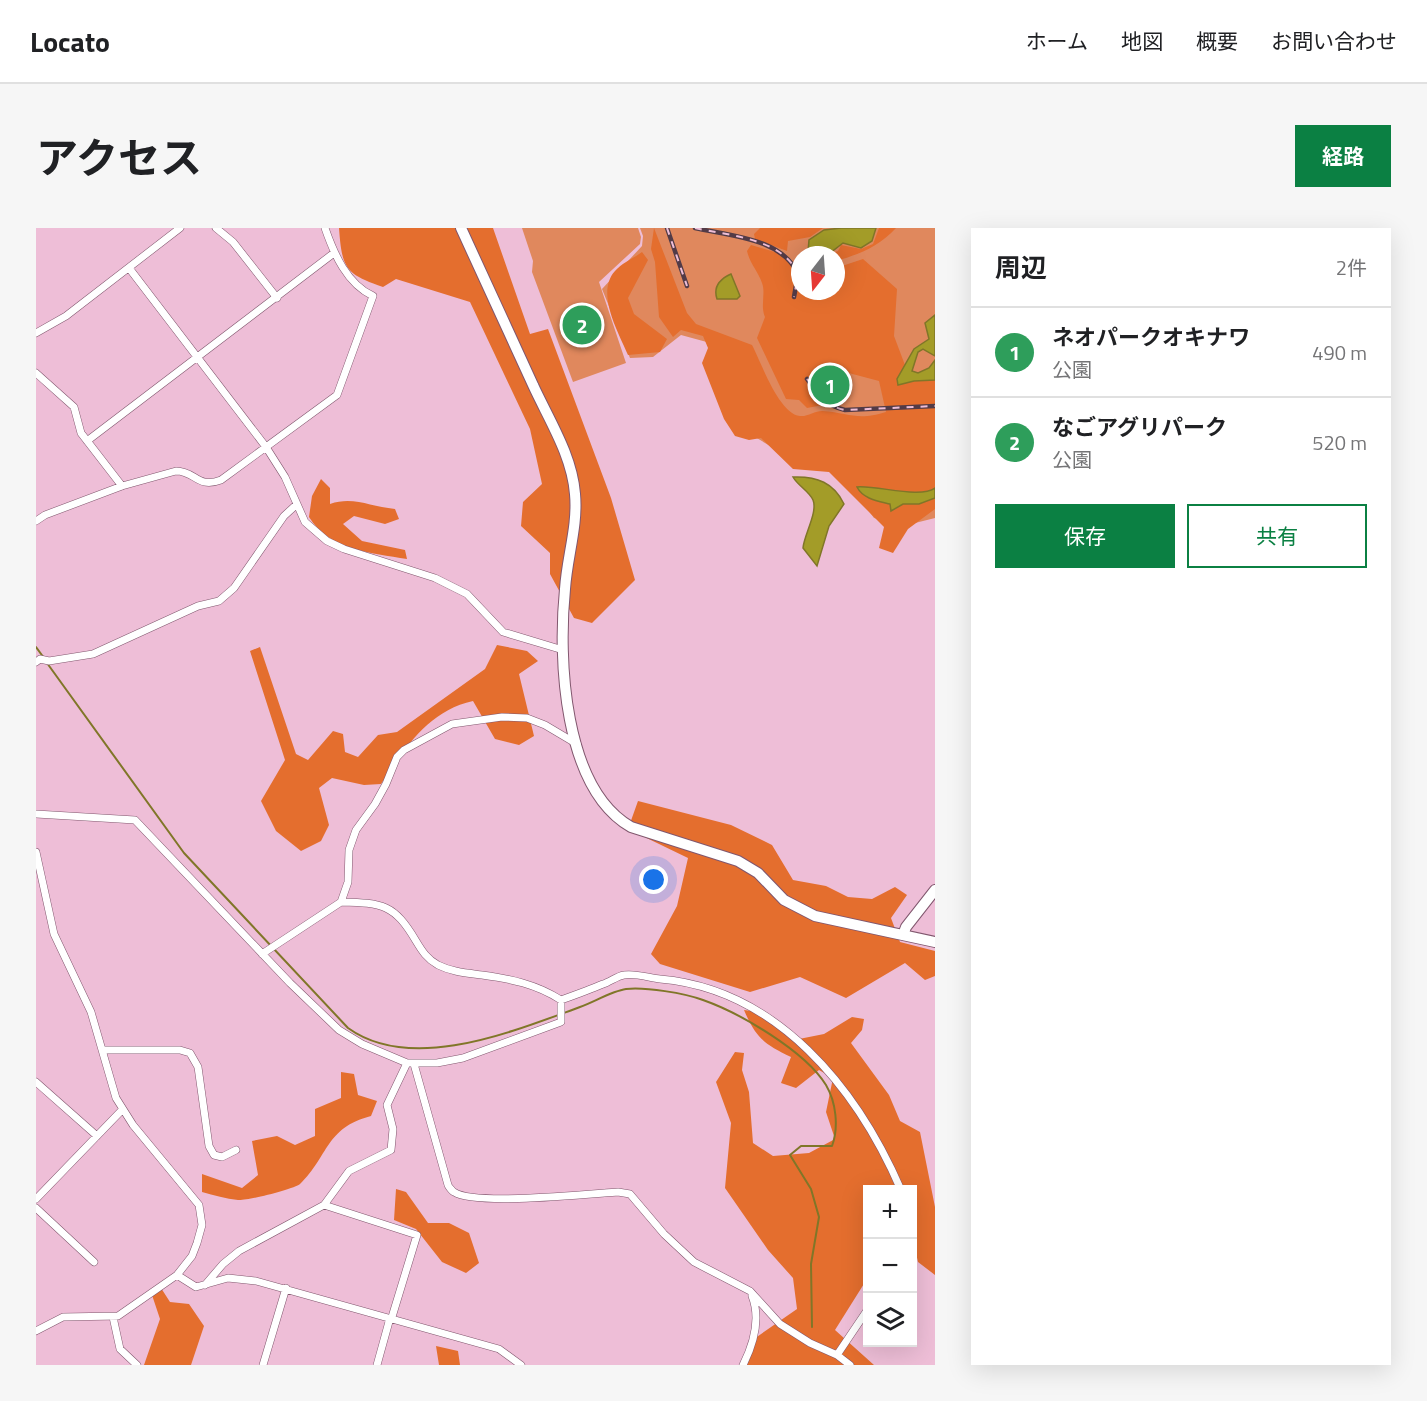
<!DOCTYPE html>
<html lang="ja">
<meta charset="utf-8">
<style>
:root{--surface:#fff;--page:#f6f6f6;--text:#202124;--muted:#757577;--line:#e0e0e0;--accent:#0b8043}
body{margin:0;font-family:"Titillium Web","Noto Sans JP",sans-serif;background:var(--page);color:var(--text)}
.controls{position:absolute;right:18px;bottom:18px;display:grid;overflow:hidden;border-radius:0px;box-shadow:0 6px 24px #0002}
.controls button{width:54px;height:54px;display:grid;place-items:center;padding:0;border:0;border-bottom:2px solid var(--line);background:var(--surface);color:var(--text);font:30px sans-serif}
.compass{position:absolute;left:755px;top:18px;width:54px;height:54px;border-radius:50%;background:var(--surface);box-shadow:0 6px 24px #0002;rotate:197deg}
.you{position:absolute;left:618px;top:652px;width:21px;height:21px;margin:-15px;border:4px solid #fff;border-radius:50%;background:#1a73e8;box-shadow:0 0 0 9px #1a73e833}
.badge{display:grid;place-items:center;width:39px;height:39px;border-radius:50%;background:var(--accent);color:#fff;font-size:20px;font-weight:700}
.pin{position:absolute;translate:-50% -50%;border:3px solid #fff;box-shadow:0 2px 6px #0006}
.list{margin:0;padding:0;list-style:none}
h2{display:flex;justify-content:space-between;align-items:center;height:78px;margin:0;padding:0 24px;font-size:26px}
h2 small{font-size:20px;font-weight:400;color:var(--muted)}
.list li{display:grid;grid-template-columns:39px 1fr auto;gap:18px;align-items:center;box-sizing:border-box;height:90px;padding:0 24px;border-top:2px solid var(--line)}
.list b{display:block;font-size:22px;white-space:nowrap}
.list p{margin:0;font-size:20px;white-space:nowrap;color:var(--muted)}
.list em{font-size:20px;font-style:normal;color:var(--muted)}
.actions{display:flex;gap:12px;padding:18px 24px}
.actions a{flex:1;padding:14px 0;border:2px solid var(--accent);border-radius:0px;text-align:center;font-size:21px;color:var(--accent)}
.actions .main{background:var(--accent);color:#fff}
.icon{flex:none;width:33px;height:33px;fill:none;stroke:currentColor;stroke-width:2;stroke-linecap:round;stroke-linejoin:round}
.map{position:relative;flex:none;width:899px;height:1137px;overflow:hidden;border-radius:0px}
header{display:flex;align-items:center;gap:36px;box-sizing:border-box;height:84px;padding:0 30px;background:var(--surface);border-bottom:2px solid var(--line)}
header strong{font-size:28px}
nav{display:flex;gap:33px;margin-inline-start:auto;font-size:21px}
.intro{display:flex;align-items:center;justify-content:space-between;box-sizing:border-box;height:144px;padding:0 36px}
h1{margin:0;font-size:42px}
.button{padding:15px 27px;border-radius:0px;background:var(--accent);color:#fff;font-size:21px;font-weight:700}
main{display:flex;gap:36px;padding:0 36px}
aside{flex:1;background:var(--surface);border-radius:0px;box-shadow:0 6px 24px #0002}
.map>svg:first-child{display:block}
.green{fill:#e0885d;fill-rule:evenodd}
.forest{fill:#e46e2e}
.water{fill:#a39c28;stroke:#807628;stroke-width:1.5}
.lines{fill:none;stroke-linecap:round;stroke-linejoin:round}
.stream{stroke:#807628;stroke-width:2}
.street-casing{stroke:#81576e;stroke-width:8}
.secondary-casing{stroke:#81576e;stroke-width:12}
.street{stroke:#fff;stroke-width:7}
.secondary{stroke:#fff;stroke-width:10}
.rail-casing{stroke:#523b47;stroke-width:4.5}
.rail{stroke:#eebed7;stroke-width:2;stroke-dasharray:7;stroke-linecap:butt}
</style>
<header>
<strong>Locato</strong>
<nav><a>ホーム</a><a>地図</a><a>概要</a><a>お問い合わせ</a></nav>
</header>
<div class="intro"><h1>アクセス</h1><a class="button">経路</a></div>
<main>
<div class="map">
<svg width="899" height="1137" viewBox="0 0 899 1137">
<rect width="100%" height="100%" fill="#eebed7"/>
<path class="green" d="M 486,0 L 602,0 L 605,9 L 604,16 L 563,54 L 590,135 L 537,154 L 496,44 L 497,33 Z
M 604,0 L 899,0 L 899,290 L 871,297 L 838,290 L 806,247 L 746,225 L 702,199 L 678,116 L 645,107 L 617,129 L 594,130 L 566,61 L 606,18 L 607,8 ZM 764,27 L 800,27 L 800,63 L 764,63 Z"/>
<path class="forest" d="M 303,0 L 457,0 L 494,106 L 512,101 L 575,270 L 599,352 L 556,395 L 538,390 L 514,346 L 514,325 L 485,298 L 487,274 L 506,256 L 494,201 L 434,74 L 360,51 L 347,59 C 309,46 306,40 303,0 Z
M 618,0 L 651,85 L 660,96 L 716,117 C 725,134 743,186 764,188 C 771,189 779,183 786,183 C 814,185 821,193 850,184 L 843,153 L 809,144 L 797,154 L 787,177 L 771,180 L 763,172 L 750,171 L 721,110 L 729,89 C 724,78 730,65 726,55 C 722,43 714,36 711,23 L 715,17 L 739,24 L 764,38 L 764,63 L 800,63 L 800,40 L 827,31 L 861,61 L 858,108 L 875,153 L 899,149 L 899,281 L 872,301 L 857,325 L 843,320 L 848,299 L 793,244 L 757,241 L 725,210 L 713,212 L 699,208 L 688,191 L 666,135 L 672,120 L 667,108 L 645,102 L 637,109 L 623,89 L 619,34 L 615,21 Z
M 724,0 L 787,0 L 774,9 L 752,13 L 751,23 L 719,11 L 718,6 Z
M 843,0 L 860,0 C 842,19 824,26 800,33 L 800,27 L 791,27 L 802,23 L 805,17 L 825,21 L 837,16 Z
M 606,24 L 612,32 L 592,70 L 598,86 L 631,111 L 624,124 L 592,127 C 583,105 559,65 579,43 C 586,35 598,30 606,24 Z
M 285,251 L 294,260 L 294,276 C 318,268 334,279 359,281 L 363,291 L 349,296 L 318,288 L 307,296 L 326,313 L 369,322 L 371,331 C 335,325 293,322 273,289 L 276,268 Z
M 461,417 L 491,423 L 502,433 L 483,446 L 498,508 L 483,517 L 459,511 L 437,473 C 392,483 369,520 345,556 L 328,557 L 296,550 L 283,560 L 293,597 L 285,613 L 265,623 L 240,603 L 225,573 L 249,532 L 214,423 L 224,419 L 260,526 L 272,532 L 297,503 L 307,506 L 309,524 L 322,529 L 342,507 L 361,504 L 449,441 Z
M 602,573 L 695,597 L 736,617 L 757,652 L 790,658 L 812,669 L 836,671 L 859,659 L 871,667 L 855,690 L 864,714 L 899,723 L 899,748 L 889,752 L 869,735 L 810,770 L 764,749 L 714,764 L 624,736 L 615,726 L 641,678 L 652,630 L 592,601 Z
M 708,782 L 723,784 L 758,812 L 788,806 L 816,789 L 828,791 L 826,802 L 815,815 L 853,867 L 864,893 L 884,904 L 899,979 L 899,1047 L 882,1034 L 877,1012 L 876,962 L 832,962 L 831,1051 L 799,1102 L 838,1137 L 704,1137 L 715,1113 L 761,1081 L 757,1050 L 732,1022 L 689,960 L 695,895 L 680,854 L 699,824 L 708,825 L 706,842 L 713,864 L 717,915 L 737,928 L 773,925 L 799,911 L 790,884 L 797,850 L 783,842 L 760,860 L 745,855 L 755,829 C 728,816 720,810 708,782 Z
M 305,844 L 318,846 L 322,867 L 341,873 L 335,888 C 289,900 293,928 264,956 C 258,961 211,973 202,972 C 190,971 178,967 166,964 L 166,946 L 206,960 L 222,947 L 216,913 L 241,908 L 259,917 L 279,908 L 279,881 L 305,870 Z
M 360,961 L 370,964 L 392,995 L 413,995 L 433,1005 L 443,1035 L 430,1045 L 406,1034 L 380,1001 L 358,992 Z
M 125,1060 L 134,1074 L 153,1076 L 168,1098 L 155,1137 L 108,1137 L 124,1091 L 115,1064 Z
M 400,1118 L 422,1123 L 424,1137 L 403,1137 Z"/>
<path class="water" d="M 805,0 L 840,0 L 836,13 L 825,20 L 807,15 L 794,25 L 775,27 L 772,24 L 773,12 L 788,2 Z
M 695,46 L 704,68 L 701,71 L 681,71 C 677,59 684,51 695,46 Z
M 899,87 L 899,128 L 887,121 L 882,124 L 876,143 L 882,145 L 893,140 L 899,132 L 899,152 L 878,153 L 862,157 L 861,151 L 878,121 L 893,111 L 889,95 Z
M 757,249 C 781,248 798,255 808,276 L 793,298 L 781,338 L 767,320 C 768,307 782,284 777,272 C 773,263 762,258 757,249 Z
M 821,259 C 841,257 884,271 899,260 L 899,270 L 883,276 L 867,276 L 855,283 L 854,276 C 842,273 827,271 821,259 Z"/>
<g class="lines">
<path class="stream" d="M 0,419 L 8,430
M 11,435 L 148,625 L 312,800 C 376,846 478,803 544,779 C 558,774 576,763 590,761 C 610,759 648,765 667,772 C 704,785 769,823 790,857 C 800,874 803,899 796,918 L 765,918 L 754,927 L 775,961 L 783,989 L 775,1036 L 776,1099"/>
<defs>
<path id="street" d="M 180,0 L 197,14 L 241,70
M 93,40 L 230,219 L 249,249 L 269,294 L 291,313 L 308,321 L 399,350 L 431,366 L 467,404 L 527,422
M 0,105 L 30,88 L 144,0
M 0,145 L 38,179 L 45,205 L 86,258
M 51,213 L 298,25
M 0,293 L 9,287 L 86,258 L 140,243 C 160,243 161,261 185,252 L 301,167 L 337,68 C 311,56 298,26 289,0
M 0,434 L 4,431 L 13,433 L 57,426 L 162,378 L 183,373 L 198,360 L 248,288 L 260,277
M 0,586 L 99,592 L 254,755 L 303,802 L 326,816 L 371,835 L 401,835 L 427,830 L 525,794 L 525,772 C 500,756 475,751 446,747 C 431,745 416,744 402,737 C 391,731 386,723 380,713 C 358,676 347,675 305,674
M 0,624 L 18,706 L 55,784 L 80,870 L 97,897 L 163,977 L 166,997 L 161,1015 L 156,1028 L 141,1047 L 82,1088 L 27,1089 L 0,1103
M 226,726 L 305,674 L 312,654 L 313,622 L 320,602 L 339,576 L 350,556 L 361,529 L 368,522 L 416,496 L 466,489 L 491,490 L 509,497 L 541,516
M 525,772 C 539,767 553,762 567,756 C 574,754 581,748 588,747 C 599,745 614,750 624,751 C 741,761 821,860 865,962
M 67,822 L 144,822 L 154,825 L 162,839 L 173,918 L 178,927 L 186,929 L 200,922
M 378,836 L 412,957 C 412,958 417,964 418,964 C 438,978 553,966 582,964 L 594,966 L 628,1006 L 658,1034 L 714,1063 L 744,1096 L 774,1115 L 801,1127 L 814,1137
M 0,854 L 61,908
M 0,971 L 86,882
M 288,977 L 381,1007 L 356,1089
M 0,980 L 58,1034
M 141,1047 L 160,1059 L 192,1050 L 220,1053 L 463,1121 L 485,1137
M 169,1057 L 187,1036 L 203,1023 L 288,977 L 313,943 L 355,922 L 357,901 L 351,877 L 371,835
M 77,1089 L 84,1121 L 101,1137
M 801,1127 L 832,1081
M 227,1137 L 250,1060
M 341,1137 L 354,1090
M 707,1137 C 718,1115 725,1091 716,1068"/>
<path id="secondary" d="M 425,0 C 449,53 473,105 497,157 C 513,192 536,227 539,266 C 542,298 531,329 529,361 C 522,430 527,560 595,599 L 702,633 L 722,645 L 748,672 L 779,688 L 899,714
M 867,707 L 870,699 L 899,662"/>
</defs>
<use href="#street" class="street-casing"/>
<use href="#secondary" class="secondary-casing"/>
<use href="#street" class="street"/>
<use href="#secondary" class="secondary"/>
<defs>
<path id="rail" d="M 631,0 L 651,58
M 659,0 C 694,8 746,10 762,46 L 758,69
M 771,151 C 782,166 790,178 809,182 L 899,178"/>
</defs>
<use href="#rail" class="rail-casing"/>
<use href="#rail" class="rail"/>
</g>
</svg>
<div class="controls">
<button>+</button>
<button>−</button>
<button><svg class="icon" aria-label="layers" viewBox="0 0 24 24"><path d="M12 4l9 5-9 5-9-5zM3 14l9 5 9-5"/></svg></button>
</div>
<svg class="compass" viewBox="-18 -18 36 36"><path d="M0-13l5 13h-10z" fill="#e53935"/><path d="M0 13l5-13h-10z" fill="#757577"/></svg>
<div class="you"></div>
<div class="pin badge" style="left:794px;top:157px;background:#2e9e5b">1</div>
<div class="pin badge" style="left:546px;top:97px;background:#2e9e5b">2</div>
</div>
<aside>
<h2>周辺<small>2件</small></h2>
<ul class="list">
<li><span class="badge" style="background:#2e9e5b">1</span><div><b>ネオパークオキナワ</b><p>公園</p></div><em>490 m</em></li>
<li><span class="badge" style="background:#2e9e5b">2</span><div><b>なごアグリパーク</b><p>公園</p></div><em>520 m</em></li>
</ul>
<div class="actions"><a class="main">保存</a><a>共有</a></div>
</aside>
</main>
